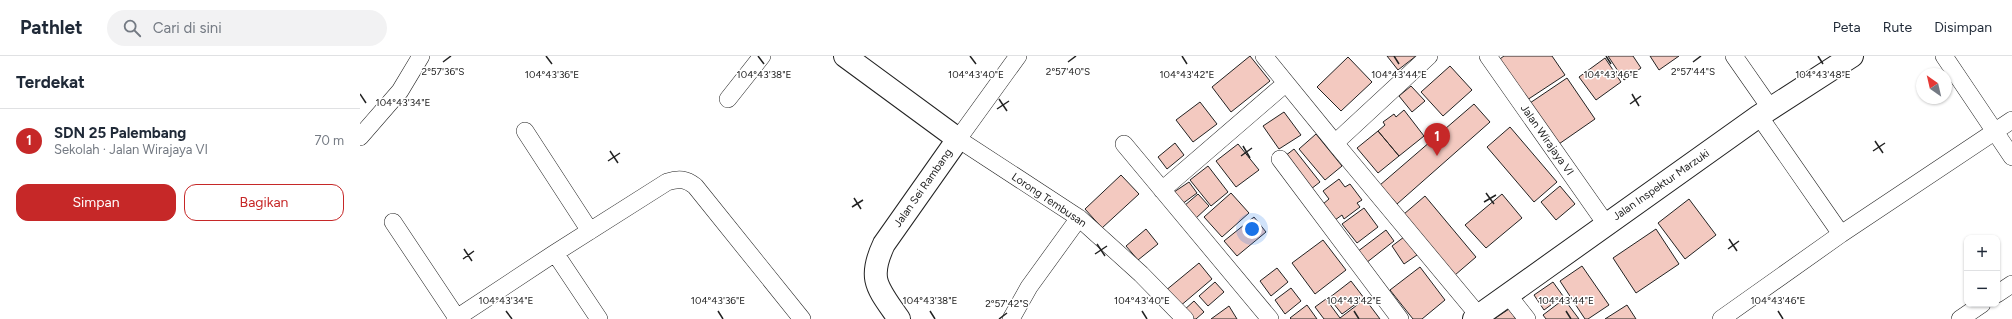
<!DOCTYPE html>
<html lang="id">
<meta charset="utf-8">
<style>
:root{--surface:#fff;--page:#f2f2f3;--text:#1f2937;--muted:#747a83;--line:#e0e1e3;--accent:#c62828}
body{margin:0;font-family:Figtree,sans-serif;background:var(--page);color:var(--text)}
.controls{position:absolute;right:12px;bottom:12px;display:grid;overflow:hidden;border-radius:8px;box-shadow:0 1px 3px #0004}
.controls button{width:36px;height:36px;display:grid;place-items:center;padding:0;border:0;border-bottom:1px solid var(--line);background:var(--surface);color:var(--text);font:20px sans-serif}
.compass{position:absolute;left:1556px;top:12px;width:36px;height:36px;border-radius:50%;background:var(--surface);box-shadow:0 1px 3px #0004;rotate:326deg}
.you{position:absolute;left:892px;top:173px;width:14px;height:14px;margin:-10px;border:3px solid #fff;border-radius:50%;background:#1a73e8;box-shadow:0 0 0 6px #1a73e833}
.badge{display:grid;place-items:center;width:26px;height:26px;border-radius:50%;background:var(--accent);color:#fff;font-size:13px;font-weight:700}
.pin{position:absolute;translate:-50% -33px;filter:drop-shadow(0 1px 2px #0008)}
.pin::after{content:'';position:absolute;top:21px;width:14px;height:12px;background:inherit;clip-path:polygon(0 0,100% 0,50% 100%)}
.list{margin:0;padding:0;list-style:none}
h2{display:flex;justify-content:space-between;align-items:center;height:52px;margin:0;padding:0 16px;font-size:17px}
h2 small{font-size:13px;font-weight:400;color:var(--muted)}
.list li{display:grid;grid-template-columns:26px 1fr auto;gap:12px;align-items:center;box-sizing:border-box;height:64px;padding:0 16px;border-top:1px solid var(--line)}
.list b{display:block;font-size:15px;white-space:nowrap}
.list p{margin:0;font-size:13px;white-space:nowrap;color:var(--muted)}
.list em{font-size:13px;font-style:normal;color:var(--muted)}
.actions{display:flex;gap:8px;padding:12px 16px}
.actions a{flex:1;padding:9px 0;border:1px solid var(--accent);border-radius:12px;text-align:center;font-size:14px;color:var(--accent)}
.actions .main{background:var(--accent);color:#fff}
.icon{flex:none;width:22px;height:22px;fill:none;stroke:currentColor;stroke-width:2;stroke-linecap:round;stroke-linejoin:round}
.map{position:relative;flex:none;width:1652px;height:263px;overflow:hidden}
header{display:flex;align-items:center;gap:24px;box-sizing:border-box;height:56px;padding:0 20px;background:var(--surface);border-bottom:1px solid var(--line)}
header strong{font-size:19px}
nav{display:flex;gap:22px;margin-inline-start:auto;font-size:14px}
.search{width:280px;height:36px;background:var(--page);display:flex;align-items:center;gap:10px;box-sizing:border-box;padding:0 14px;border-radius:22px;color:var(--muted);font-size:15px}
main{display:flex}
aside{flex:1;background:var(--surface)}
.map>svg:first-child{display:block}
.building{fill:#f3c9c0;stroke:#222}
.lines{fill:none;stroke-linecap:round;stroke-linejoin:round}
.street-casing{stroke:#222;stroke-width:18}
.secondary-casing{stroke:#222;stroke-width:24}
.street{stroke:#fff;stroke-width:17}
.secondary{stroke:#fff;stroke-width:22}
.ticks{fill:none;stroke:#222;stroke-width:1.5}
.labels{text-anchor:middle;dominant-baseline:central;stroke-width:3;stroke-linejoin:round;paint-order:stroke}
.street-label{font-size:11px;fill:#222;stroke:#fff}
.ticks-label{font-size:10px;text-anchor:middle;fill:#222;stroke:#fff;stroke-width:3;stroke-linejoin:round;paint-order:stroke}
</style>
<header>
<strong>Pathlet</strong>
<div class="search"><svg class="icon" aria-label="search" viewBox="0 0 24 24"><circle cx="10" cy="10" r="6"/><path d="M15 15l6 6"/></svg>Cari di sini</div>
<nav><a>Peta</a><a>Rute</a><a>Disimpan</a></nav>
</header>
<main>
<aside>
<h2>Terdekat<small></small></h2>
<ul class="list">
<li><span class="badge">1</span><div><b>SDN 25 Palembang</b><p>Sekolah · Jalan Wirajaya VI</p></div><em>70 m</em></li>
</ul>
<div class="actions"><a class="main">Simpan</a><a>Bagikan</a></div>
</aside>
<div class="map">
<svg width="1652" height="263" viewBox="0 0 1652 263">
<rect width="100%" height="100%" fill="#fff"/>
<path class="building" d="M 890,0 L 910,25 L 871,56 L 852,31 Z
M 1027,0 L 1056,0 L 1038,14 Z
M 1144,0 L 1192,0 L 1205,19 L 1164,46 L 1137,5 Z
M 1248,0 L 1273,0 L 1281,12 L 1264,24 Z
M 1290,0 L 1319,0 L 1299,14 Z
M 988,1 L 1012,26 L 981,55 L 957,31 Z
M 1245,2 L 1261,26 L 1236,44 L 1219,21 Z
M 1090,10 L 1112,34 L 1083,60 L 1061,36 Z
M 1207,22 L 1235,63 L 1196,90 L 1167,49 Z
M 1051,30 L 1065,45 L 1052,56 L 1039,40 Z
M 840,46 L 857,68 L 833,86 L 816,64 Z
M 1114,48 L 1130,66 L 1037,148 L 1020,129 Z
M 1044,54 L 1064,80 L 1039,100 L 1018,75 L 1025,69 L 1023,66 L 1034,58 L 1036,61 Z
M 924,56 L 941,79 L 919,93 L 903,70 Z
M 1150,71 L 1197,126 L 1174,146 L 1127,91 Z
M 1018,75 L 1039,100 L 1018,117 L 997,92 Z
M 956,78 L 982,110 L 965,124 L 939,93 Z
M 815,87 L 824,99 L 807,113 L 798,101 Z
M 878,88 L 899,114 L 876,131 L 856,105 Z
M 934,93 L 960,126 L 951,133 L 925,100 Z
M 848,110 L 868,136 L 851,150 L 830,124 Z
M 761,119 L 779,138 L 742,172 L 725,153 Z
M 979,123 L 985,131 L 990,128 L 1002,144 L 997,147 L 1000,151 L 984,163 L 982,159 L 975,164 L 963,148 L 969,143 L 963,135 Z
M 829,126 L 837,137 L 822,148 L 814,136 Z
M 1200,130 L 1215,148 L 1196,164 L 1181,146 Z
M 871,137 L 889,157 L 862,181 L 844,161 Z
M 838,138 L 849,150 L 835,163 L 824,150 Z
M 1142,138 L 1162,162 L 1126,192 L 1105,169 Z
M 1065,140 L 1116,201 L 1095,219 L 1044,158 Z
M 1329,143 L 1356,179 L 1325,203 L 1298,167 Z
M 1004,152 L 1018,171 L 997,187 L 982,168 Z
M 894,161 L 906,176 L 877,200 L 864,185 Z
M 786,173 L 798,188 L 778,204 L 766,190 Z
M 1296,173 L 1319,208 L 1276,237 L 1253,202 Z
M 1026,174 L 1034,185 L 1006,207 L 997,196 Z
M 1044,181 L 1057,199 L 1044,208 L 1032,190 Z
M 963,184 L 986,214 L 955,238 L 932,207 Z
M 839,207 L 852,223 L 819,251 L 805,235 Z
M 1222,210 L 1249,249 L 1228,263 L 1225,263 L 1200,225 Z
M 1060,211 L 1085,244 L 1062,263 L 1053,263 L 1030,234 Z
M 917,212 L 928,226 L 911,240 L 900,225 Z
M 991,225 L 1004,242 L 982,258 L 969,242 Z
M 855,226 L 864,236 L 848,250 L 839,240 Z
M 1193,226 L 1203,240 L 1184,254 L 1174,239 Z
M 931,232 L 941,245 L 925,258 L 915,244 Z
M 966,243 L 980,262 L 1005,243 L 1020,263 L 964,263 L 955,251 Z
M 1204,243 L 1219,263 L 1186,263 L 1183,259 Z
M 834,245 L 844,256 L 836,263 L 831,263 L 823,255 Z
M 947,249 L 957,263 L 931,263 L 930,262 Z
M 1267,249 L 1276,263 L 1245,263 Z
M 869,250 L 877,263 L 851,263 Z
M 1149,253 L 1156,263 L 1134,263 Z"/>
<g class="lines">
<defs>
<path id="street" d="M 658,0 L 598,83 L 719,162 L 781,218 L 825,263
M 904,0 L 975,87
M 1069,0 L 975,87 L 1119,260
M 1128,0 L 1246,168
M 1374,0 L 1411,53
M 1584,0 L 1652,101
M 368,43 L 402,0
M 1399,60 L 1481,178
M 165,75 L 230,175
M 0,81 L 40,35 L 61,0
M 764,88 L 910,263
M 920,103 L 1040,263
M 802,134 L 925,28
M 33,166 L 97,262
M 195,197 L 239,263
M 1637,238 L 1652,228
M 1148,239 L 1167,263
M 95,263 L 195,197 L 307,126 C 319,122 326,123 335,130 L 442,263
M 651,263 L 669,231 L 719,162
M 1361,263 L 1481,178 L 1652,64
M 1600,263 L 1622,248"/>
<path id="secondary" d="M 485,0 L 598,83 L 524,188 C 507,224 518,232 539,263
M 1114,263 L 1399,60 L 1492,0"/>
</defs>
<use href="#street" class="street-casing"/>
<use href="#secondary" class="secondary-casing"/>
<use href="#street" class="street"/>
<use href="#secondary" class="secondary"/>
</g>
<path class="ticks" d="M 186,0 L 192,8M 398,0 L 404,8M 610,0 L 616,8M 822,0 L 827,8M 1034,0 L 1039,8M 1246,0 L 1251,8M 1458,0 L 1463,8M 83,6 L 91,0M 708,6 L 716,0M 1333,6 L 1341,0M 0,38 L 6,47M 1272,38 L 1279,50M 639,43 L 647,55M 1270,48 L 1281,40M 637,53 L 649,45M 1515,85 L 1523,97M 883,90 L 890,102M 250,95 L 258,107M 1513,95 L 1525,87M 881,100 L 892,92M 248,105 L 260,97M 1126,137 L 1134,148M 494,142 L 501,153M 1124,146 L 1136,139M 492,151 L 503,144M 1369,183 L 1377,195M 737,188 L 745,200M 104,193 L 112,205M 1368,193 L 1379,185M 735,198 L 747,190M 103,203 L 114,195M 146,255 L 152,263M 358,255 L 363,263M 570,255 L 575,263M 782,255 L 787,263M 994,255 L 999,263M 1206,255 L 1211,263M 1418,255 L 1423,263M 639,263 L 647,257"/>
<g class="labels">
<g class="street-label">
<text transform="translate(1187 84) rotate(55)">Jalan Wirajaya VI</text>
<text transform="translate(1301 129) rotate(-35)">Jalan Inspektur Marzuki</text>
<text transform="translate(563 132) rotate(-55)">Jalan Sei Rambang</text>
<text transform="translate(689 144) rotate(34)">Lorong Tembusan</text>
</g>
</g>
<g class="ticks-label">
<text x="83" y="19">2°57'36"S</text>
<text x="708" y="19">2°57'40"S</text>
<text x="1333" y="19">2°57'44"S</text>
<text x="192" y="22">104°43'36"E</text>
<text x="404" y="22">104°43'38"E</text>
<text x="616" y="22">104°43'40"E</text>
<text x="827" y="22">104°43'42"E</text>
<text x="1039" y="22">104°43'44"E</text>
<text x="1251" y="22">104°43'46"E</text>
<text x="1463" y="22">104°43'48"E</text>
<text x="43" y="50">104°43'34"E</text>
<text x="146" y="248">104°43'34"E</text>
<text x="358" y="248">104°43'36"E</text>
<text x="570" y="248">104°43'38"E</text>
<text x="782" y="248">104°43'40"E</text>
<text x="994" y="248">104°43'42"E</text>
<text x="1206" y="248">104°43'44"E</text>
<text x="1418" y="248">104°43'46"E</text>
<text x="647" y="251">2°57'42"S</text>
</g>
</svg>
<div class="controls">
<button>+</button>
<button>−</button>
</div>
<svg class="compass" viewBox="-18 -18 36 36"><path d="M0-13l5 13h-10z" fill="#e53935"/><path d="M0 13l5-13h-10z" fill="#747a83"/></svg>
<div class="you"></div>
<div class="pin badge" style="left:1077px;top:100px">1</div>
</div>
</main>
